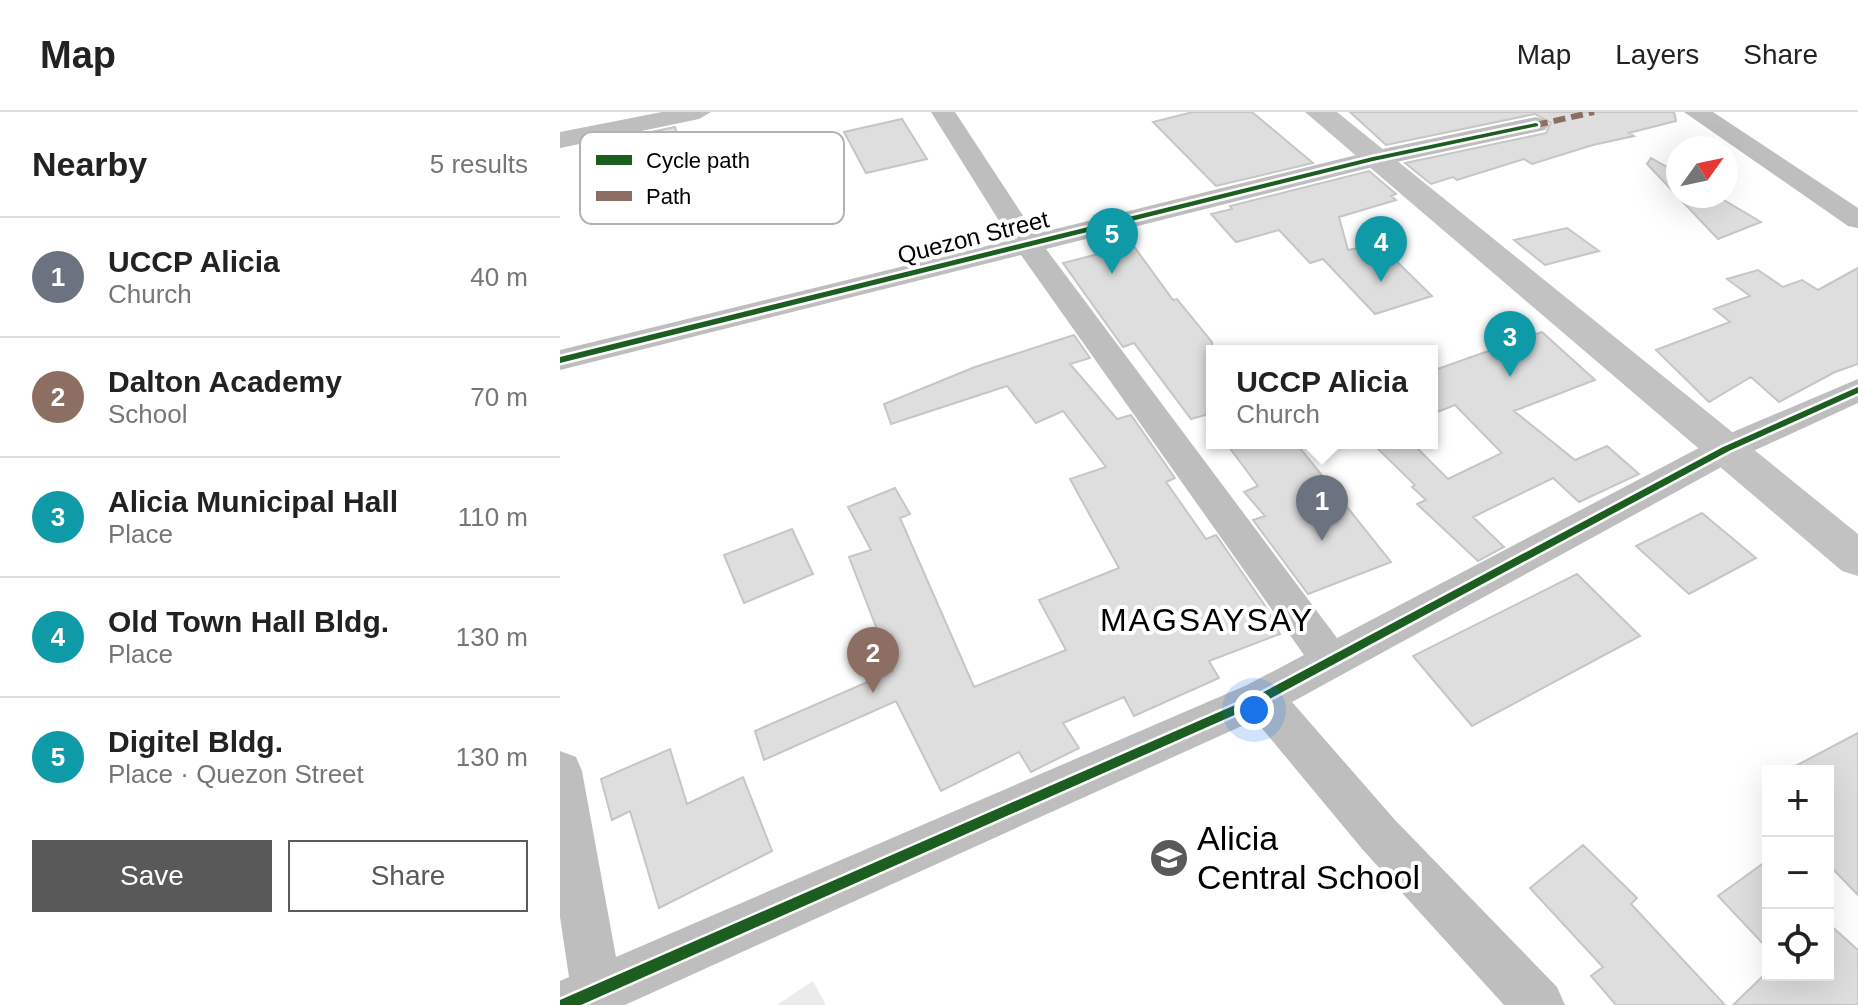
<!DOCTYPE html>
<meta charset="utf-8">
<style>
:root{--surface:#fff;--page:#f2f2f2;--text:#222;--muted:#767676;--line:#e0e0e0;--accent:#595959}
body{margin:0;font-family:Helvetica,sans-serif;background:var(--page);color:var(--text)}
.controls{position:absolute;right:24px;bottom:24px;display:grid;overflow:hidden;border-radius:0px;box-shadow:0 8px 32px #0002}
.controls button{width:72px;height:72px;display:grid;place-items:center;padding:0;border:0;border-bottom:2px solid var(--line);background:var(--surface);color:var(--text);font:40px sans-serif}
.compass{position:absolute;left:1106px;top:24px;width:72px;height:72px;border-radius:50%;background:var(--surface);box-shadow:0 8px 32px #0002;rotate:57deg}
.you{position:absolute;left:694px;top:598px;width:28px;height:28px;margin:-20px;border:6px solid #fff;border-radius:50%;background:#1a73e8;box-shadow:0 0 0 12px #1a73e833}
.badge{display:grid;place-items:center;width:52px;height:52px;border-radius:50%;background:var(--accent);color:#fff;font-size:26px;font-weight:700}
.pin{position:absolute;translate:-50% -66px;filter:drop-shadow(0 2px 4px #0008)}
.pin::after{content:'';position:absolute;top:42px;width:28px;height:24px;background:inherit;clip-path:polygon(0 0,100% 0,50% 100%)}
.popup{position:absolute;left:646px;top:233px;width:232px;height:104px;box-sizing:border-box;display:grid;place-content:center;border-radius:0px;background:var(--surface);filter:drop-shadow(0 2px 6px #0005);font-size:26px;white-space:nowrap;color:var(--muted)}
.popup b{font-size:30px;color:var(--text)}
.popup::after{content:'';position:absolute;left:50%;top:100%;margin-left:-16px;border:16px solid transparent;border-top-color:var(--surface)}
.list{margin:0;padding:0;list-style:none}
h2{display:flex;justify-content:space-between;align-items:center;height:104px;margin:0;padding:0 32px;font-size:34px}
h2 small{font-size:26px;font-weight:400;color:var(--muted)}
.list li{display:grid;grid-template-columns:52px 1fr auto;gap:24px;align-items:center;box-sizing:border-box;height:120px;padding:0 32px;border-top:2px solid var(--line)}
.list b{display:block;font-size:30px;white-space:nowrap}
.list p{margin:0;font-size:26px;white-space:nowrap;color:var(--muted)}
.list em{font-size:26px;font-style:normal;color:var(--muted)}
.actions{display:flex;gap:16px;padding:24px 32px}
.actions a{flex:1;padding:18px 0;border:2px solid var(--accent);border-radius:0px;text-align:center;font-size:28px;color:var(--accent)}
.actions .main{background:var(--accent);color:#fff}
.icon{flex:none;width:44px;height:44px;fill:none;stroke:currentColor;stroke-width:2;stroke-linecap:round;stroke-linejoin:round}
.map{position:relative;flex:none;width:1298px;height:893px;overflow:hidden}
header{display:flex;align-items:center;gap:48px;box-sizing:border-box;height:112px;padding:0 40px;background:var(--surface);border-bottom:2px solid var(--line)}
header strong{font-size:38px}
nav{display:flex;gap:44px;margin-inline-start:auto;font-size:28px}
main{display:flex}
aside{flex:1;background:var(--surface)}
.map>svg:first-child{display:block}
.green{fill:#ebebeb}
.building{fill:#dedede;stroke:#c6c6c6;stroke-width:2}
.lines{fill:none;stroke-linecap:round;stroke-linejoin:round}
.street{fill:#bebebe;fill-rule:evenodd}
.secondary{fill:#c2c2c2;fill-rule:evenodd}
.quiet{stroke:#8d6e63;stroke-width:6;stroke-dasharray:12 6;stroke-linecap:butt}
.cycleway-casing{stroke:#fff;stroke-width:5}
.cycleway{fill:#1b5e20;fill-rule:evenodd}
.labels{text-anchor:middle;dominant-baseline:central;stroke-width:8;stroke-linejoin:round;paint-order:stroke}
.far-street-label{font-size:24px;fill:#000;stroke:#fff}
.quarter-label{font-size:32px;letter-spacing:2px;fill:#000;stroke:#fff}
.near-poi-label{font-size:34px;fill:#000;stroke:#fff;text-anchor:start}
.key{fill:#fff;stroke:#b2b2b2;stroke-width:2}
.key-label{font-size:22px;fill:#000}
</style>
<header>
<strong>Map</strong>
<nav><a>Map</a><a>Layers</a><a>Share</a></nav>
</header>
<main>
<aside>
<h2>Nearby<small>5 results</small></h2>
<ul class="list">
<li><span class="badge" style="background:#6b7280">1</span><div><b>UCCP Alicia</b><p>Church</p></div><em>40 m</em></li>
<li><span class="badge" style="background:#8d6e63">2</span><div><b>Dalton Academy</b><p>School</p></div><em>70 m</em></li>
<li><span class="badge" style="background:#0f9aa8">3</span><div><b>Alicia Municipal Hall</b><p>Place</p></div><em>110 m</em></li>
<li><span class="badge" style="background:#0f9aa8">4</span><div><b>Old Town Hall Bldg.</b><p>Place</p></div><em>130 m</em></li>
<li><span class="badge" style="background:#0f9aa8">5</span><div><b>Digitel Bldg.</b><p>Place · Quezon Street</p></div><em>130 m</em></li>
</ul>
<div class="actions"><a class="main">Save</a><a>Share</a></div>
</aside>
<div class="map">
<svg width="1298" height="893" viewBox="0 0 1298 893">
<rect width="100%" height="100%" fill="#fff"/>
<path class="green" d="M 253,869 L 266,893 L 217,893 Z"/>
<path class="building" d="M 633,0 L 692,0 L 753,51 L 656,74 L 593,10 Z
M 790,0 L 1114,0 L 1116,9 L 1069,21 L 1074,24 L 1033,33 L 972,52 L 964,47 L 897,68 L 893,65 L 871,72 L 845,51 L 986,21 L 991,11 L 975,2 L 826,33 Z
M 342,7 L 367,47 L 306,61 L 284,20 Z
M 115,15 L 133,64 L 39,86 L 26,34 Z
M 1091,46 L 1118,61 L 1118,84 L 1157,84 L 1201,110 L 1158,127 L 1087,52 Z
M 809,59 L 836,82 L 831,84 L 836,88 L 779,105 L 788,138 L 819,132 L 872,184 L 815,202 L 763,147 L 750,151 L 719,118 L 676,130 L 651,102 L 672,97 L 670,94 Z
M 1007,116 L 1039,139 L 985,153 L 954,128 Z
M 573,133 L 613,188 L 617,187 L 652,230 L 652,301 L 631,307 L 574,231 L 563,235 L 503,151 Z
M 1298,156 L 1298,252 L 1275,260 L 1219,290 L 1191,265 L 1149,290 L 1096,238 L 1170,210 L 1154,197 L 1190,184 L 1167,167 L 1198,158 L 1223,175 L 1242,168 L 1258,178 Z
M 982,220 L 1035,268 L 954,299 L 1015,348 L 1047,334 L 1079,362 L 1019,390 L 993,366 L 913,405 L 944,435 L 918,449 L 857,392 L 866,388 L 852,375 L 855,373 L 812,331 L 852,331 L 888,367 L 942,341 L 895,293 L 872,302 L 872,259 Z
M 514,223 L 530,246 L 510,252 L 557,307 L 571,303 L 615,366 L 606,370 L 646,427 L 656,423 L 704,492 L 720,522 L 649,549 L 659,566 L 574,604 L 564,585 L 503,611 L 519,636 L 471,660 L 459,640 L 381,679 L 336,589 L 204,648 L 195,619 L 333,559 L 289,445 L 311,438 L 288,395 L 335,376 L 350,402 L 340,406 L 414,575 L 506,538 L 479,488 L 559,456 L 510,367 L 546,355 L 503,299 L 476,311 L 447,274 L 331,312 L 324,292 L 415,255 Z
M 666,331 L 736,331 L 831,450 L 748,482 L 693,408 L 705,404 L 684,380 L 698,374 Z
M 1142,401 L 1196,446 L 1129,482 L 1076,434 Z
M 232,417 L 253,462 L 184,491 L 164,443 Z
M 1017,462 L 1080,524 L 912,614 L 853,544 Z
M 1298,621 L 1298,783 L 1268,752 L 1268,659 L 1226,659 Z
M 110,637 L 127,692 L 183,665 L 212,739 L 99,796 L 70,699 L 52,708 L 41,667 Z
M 1023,733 L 1077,786 L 1071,792 L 1165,893 L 1056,893 L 1031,864 L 1043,855 L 970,776 Z
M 1208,748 L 1208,837 L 1158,784 Z
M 1268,811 L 1298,838 L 1298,893 L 1173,893 L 1204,863 L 1268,863 Z"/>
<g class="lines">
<path class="street" d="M 102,0 L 151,0 L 139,7 L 0,36 L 0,20 Z
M 371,0 L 395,0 L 475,122 L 813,39 L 976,5 L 985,8 L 989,13 L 985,18 L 813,55 L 486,137 L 777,526 L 1154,328 L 1298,267 L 1298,291 L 1178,346 L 732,590 L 835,708 L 997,875 L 1005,893 L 944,893 L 803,738 L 695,608 L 65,893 L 0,893 L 0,869 L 9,865 L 0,805 L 0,639 L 16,645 L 22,659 L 56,845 L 687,573 L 744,543 L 461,143 L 0,258 L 0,238 L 451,128 Z
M 1124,0 L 1153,0 L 1298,96 L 1298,116 L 1288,114 Z"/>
<path class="secondary" d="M 745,0 L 777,0 L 1298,422 L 1298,464 L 1282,459 Z"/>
<path class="quiet" d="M 976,13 L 1034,0"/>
<defs>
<path id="cycleway" d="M 976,11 L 978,12 L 978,14 L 813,49 L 0,251 L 0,245 L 813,45 Z
M 1298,275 L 1298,281 L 1169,339 L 706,589 L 21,893 L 0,893 L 0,888 L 698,583 L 1163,335 Z"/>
</defs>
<use href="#cycleway" class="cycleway-casing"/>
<use href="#cycleway" class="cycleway"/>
</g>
<defs>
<symbol id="school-disc" viewBox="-11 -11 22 22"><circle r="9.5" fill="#595959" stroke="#fff"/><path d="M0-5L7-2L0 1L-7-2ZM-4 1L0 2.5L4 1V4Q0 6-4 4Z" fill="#fff"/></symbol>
</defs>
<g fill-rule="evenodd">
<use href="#school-disc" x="587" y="724" width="44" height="44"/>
</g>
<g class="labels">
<g class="far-street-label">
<text transform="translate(413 125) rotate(-14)">Quezon Street</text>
</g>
<g class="quarter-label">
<text x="647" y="508">MAGSAYSAY</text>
</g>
<g class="near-poi-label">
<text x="637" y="726">Alicia<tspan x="637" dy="39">Central School</tspan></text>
</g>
</g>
<rect x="20" y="20" width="264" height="92" rx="12" class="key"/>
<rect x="36" y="43" width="36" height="10" fill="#1b5e20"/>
<rect x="36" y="79" width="36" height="10" fill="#8d6e63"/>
<g class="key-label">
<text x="86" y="56">Cycle path</text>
<text x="86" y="92">Path</text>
</g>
</svg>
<div class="controls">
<button>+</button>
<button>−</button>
<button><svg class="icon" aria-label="locate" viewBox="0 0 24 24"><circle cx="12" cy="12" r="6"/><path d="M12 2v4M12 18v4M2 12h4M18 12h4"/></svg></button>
</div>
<svg class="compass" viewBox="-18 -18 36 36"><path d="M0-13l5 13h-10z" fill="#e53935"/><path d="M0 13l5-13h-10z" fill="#767676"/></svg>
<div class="you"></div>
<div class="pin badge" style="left:762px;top:429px;background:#6b7280">1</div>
<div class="popup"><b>UCCP Alicia</b>Church</div>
<div class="pin badge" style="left:313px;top:581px;background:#8d6e63">2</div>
<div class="pin badge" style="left:950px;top:265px;background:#0f9aa8">3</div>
<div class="pin badge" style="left:821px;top:170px;background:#0f9aa8">4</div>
<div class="pin badge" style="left:552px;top:162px;background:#0f9aa8">5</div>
</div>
</main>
